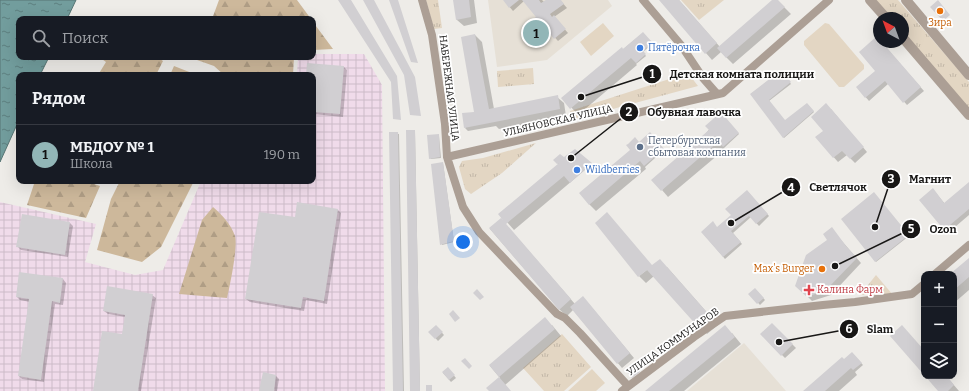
<!DOCTYPE html>
<html lang="ru">
<meta charset="utf-8">
<style>
:root{--surface:#171b24;--page:#242831;--text:#f1f3f6;--muted:#9ea1a6;--line:#363941;--accent:#92b6b7}
body{margin:0;font-family:Bitter,serif;background:var(--page);color:var(--text)}
.controls{position:absolute;right:12px;bottom:12px;display:grid;overflow:hidden;border-radius:8px;box-shadow:0 4px 16px #0002}
.controls button{width:36px;height:36px;display:grid;place-items:center;padding:0;border:0;border-bottom:1px solid var(--line);background:var(--surface);color:var(--text);font:20px sans-serif}
.compass{position:absolute;left:873px;top:12px;width:36px;height:36px;border-radius:50%;background:var(--surface);box-shadow:0 4px 16px #0002;rotate:319deg}
.you{position:absolute;left:463px;top:242px;width:14px;height:14px;margin:-10px;border:3px solid #fff;border-radius:50%;background:#1a73e8;box-shadow:0 0 0 6px #1a73e833}
.badge{display:grid;place-items:center;width:26px;height:26px;border-radius:50%;background:var(--accent);color:#111;font-size:13px;font-weight:700}
.pin{position:absolute;translate:-50% -50%;border:2px solid #fff;box-shadow:0 1px 4px #0006}
.list{margin:0;padding:0;list-style:none}
h2{display:flex;justify-content:space-between;align-items:center;height:52px;margin:0;padding:0 16px;font-size:17px}
h2 small{font-size:13px;font-weight:400;color:var(--muted)}
.list li{display:grid;grid-template-columns:26px 1fr auto;gap:12px;align-items:center;box-sizing:border-box;height:60px;padding:0 16px;border-top:1px solid var(--line)}
.list b{display:block;font-size:15px;white-space:nowrap}
.list p{margin:0;font-size:13px;white-space:nowrap;color:var(--muted)}
.list em{font-size:13px;font-style:normal;color:var(--muted)}
.icon{flex:none;width:22px;height:22px;fill:none;stroke:currentColor;stroke-width:2;stroke-linecap:round;stroke-linejoin:round}
.map{position:relative;flex:none;width:969px;height:391px;overflow:hidden}
.search{position:absolute;background:var(--surface);box-shadow:0 4px 16px #0002;left:16px;top:16px;width:300px;height:44px;display:flex;align-items:center;gap:10px;box-sizing:border-box;padding:0 14px;border-radius:8px;color:var(--muted);font-size:15px}
.panel{position:absolute;background:var(--surface);box-shadow:0 4px 16px #0002;left:16px;top:72px;width:300px;height:112px;border-radius:8px}
.map>svg:first-child{display:block}
.industrial{fill:url(#industrial-grid)}
.built{fill:#e6e0d6}
.grass{fill:url(#grass-tufts)}
.forest{fill:url(#forest-firs)}
.pitch{fill:#e3d6c3}
.water{fill:url(#water-ripples);stroke:#577574}
.shadow{fill:#0003}
.building{fill:#d1cfd2}
.lines{fill:none;stroke-linecap:round;stroke-linejoin:round}
.minor{stroke:#ac9f95;stroke-width:8}
.tertiary{stroke:#ac9f95;stroke-width:10}
.food-dot{fill:#e8710a;stroke:#fff;stroke-width:1.5}
.shop-dot{fill:#3f7fe0;stroke:#fff;stroke-width:1.5}
.service-dot{fill:#5c6f8a;stroke:#fff;stroke-width:1.5}
.health-dot{fill:#e0444e;stroke:#fff;stroke-width:1.5}
.labels{text-anchor:middle;dominant-baseline:central;stroke-width:3.5;stroke-linejoin:round;paint-order:stroke}
.food-label{font-size:10px;fill:#c56008;stroke:#fff}
.shop-label{font-size:10px;fill:#366cbe;stroke:#fff;text-anchor:start}
.street-label{font-size:10px;fill:#181716;stroke:#fff}
.service-label{font-size:10px;fill:#4e5e75;stroke:#fff;text-anchor:start}
.health-label{font-size:10px;fill:#be3a42;stroke:#fff;text-anchor:start}
.leader{fill:none;stroke:#181716;stroke-width:1.5}
.callout-dot{fill:#181716;stroke:#fff;stroke-width:1.5}
.mark-label{font-size:12px;text-anchor:middle;font-weight:bold;fill:#fff}
.callout-label{font-size:11px;text-anchor:middle;font-weight:bold;fill:#181716;stroke:#fff;stroke-width:3.5;stroke-linejoin:round;paint-order:stroke}
</style>
<div class="map">
<svg width="969" height="391" viewBox="0 0 969 391">
<defs>
<pattern id="industrial-grid" width="8" height="8" patternUnits="userSpaceOnUse"><rect width="8" height="8" fill="#f0dbea"/><path d="M0 4h8M4 0v8" fill="none" stroke="#cdbbc8"/></pattern>
<pattern id="grass-tufts" width="24" height="20" patternUnits="userSpaceOnUse"><rect width="24" height="20" fill="#e3d6c3"/><path d="M3 7l-1-3M5 7V3M7 7l1-3M15 17l-1-3M17 17v-4M19 17l1-3" fill="none" stroke="#c2b7a7"/></pattern>
<pattern id="forest-firs" width="22" height="20" patternUnits="userSpaceOnUse"><rect width="22" height="20" fill="#cdb89b"/><path d="M5 1l3.5 6h-7zM16 11l3.5 6h-7z" fill="#af9d85"/></pattern>
<pattern id="water-ripples" width="26" height="14" patternUnits="userSpaceOnUse"><rect width="26" height="14" fill="#729d9d"/><path d="M2 4q2-2 4 0t4 0M15 11q2-2 4 0t4 0" fill="none" stroke="#5d7f7f"/></pattern>
</defs>
<rect width="100%" height="100%" fill="#eeece8"/>
<path class="industrial" d="M 313,54 L 364,54 L 382,85 L 385,391 L 0,391 L 0,202 L 96,224 L 85,262 L 135,275 L 163,270 L 201,181 L 313,181 L 313,75 L 297,75 L 298,57 L 313,57 Z"/>
<path class="built" d="M 488,0 L 608,0 L 612,6 L 547,60 L 497,67 Z
M 744,343 L 786,391 L 687,391 Z"/>
<path class="grass" d="M 426,0 L 438,0 L 442,28 L 434,29 Z
M 681,0 L 724,0 L 699,20 Z
M 876,0 L 898,0 L 969,82 L 969,109 L 903,32 L 903,18 L 891,18 Z
M 533,68 L 534,84 L 498,87 L 497,71 Z
M 688,73 L 698,86 L 572,120 L 570,111 Z
M 536,143 L 502,173 L 471,194 L 465,189 L 459,167 L 462,161 L 483,158 Z
M 876,275 L 893,295 L 860,295 Z
M 562,334 L 591,367 L 564,391 L 544,391 L 523,368 Z"/>
<path class="forest" d="M 219,0 L 297,0 L 311,19 L 212,19 Z
M 313,22 L 333,49 L 313,50 Z
M 99,57 L 157,57 L 163,61 L 156,75 L 98,75 L 106,62 Z
M 198,57 L 294,57 L 293,75 L 224,75 L 214,66 L 197,60 Z
M 174,66 L 197,75 L 170,75 Z
M 35,181 L 85,181 L 100,186 L 86,218 L 27,205 Z
M 120,181 L 194,181 L 161,247 L 142,262 L 97,250 L 111,199 Z
M 213,207 C 222,215 231,224 235,236 C 238,247 230,285 227,298 L 179,294 L 202,220 Z"/>
<path class="pitch" d="M 603,23 L 614,36 L 591,56 L 580,42 Z
M 825,23 L 829,24 L 864,65 L 864,69 L 844,87 L 839,87 L 804,45 L 804,41 Z
M 592,369 L 605,383 L 596,391 L 568,391 Z"/>
<path class="water" d="M 0,0 L 76,0 L 67,19 L 19,19 L 19,57 L 49,57 L 40,75 L 19,75 L 19,120 L 0,162 Z"/>
<path class="shadow" d="M 454,0 L 474,0 L 477,23 L 464,26 L 457,20 Z
M 504,0 L 542,0 L 544,2 L 547,0 L 560,0 L 567,8 L 554,17 L 568,33 L 558,41 L 548,30 L 536,41 L 533,37 L 532,21 L 537,17 L 524,1 L 513,11 Z
M 660,0 L 679,0 L 720,47 L 774,0 L 777,0 L 791,14 L 733,64 L 721,52 L 712,60 Z
M 643,33 L 652,44 L 643,52 L 646,56 L 636,64 L 637,65 L 578,115 L 563,98 Z
M 475,35 L 482,42 L 494,109 L 557,97 L 564,103 L 566,116 L 499,129 L 496,126 L 468,131 L 465,128 L 476,112 Z
M 879,40 L 879,42 L 881,42 L 924,91 L 907,105 L 888,84 L 869,101 L 857,87 L 876,71 Z
M 344,67 L 347,70 L 343,117 L 313,114 L 313,75 L 307,75 Z
M 781,71 L 791,84 L 769,101 L 785,122 L 807,104 L 814,112 L 784,138 L 751,94 Z
M 831,109 L 867,152 L 855,163 L 847,155 L 838,162 L 816,137 L 824,131 Z
M 721,114 L 739,134 L 724,148 L 725,149 L 668,197 L 662,190 Z
M 415,131 L 415,132 L 420,391 L 411,391 Z
M 390,133 L 399,134 L 404,391 L 394,391 Z
M 650,134 L 664,150 L 645,167 L 646,169 L 596,211 L 589,204 Z
M 439,136 L 441,158 L 431,159 L 430,158 Z
M 575,150 L 592,164 L 514,230 L 500,214 L 559,165 L 555,160 L 564,158 Z
M 443,163 L 454,242 L 442,245 L 432,165 Z
M 969,184 L 969,215 L 948,233 L 920,200 L 936,193 L 945,204 Z
M 747,191 L 769,216 L 759,226 L 751,217 L 733,233 L 742,244 L 725,259 L 702,232 L 717,228 L 732,215 Z
M 874,194 L 909,236 L 876,262 L 843,219 Z
M 298,203 L 338,210 L 341,213 L 327,304 L 306,300 L 304,311 L 250,302 L 246,299 L 296,218 Z
M 70,223 L 73,226 L 68,257 L 21,250 L 17,246 Z
M 507,226 L 575,304 L 587,302 L 634,358 L 622,368 L 573,310 L 567,316 L 560,310 L 490,229 Z
M 841,240 L 861,263 L 831,295 L 812,301 L 796,285 Z
M 969,259 L 969,290 L 954,303 L 954,274 L 951,274 Z
M 652,266 L 667,267 L 718,325 L 707,334 L 654,276 L 646,283 L 639,276 Z
M 20,273 L 63,279 L 66,283 L 63,305 L 55,304 L 44,382 L 22,379 L 19,376 L 30,302 L 20,300 L 17,297 Z
M 755,289 L 765,300 L 760,305 L 750,294 Z
M 152,295 L 156,298 L 141,391 L 94,391 L 123,335 L 126,317 L 108,314 L 104,311 Z
M 772,324 L 796,348 L 785,358 L 761,334 Z
M 552,325 L 561,336 L 505,385 L 510,391 L 490,391 L 488,388 L 500,378 L 490,366 Z
M 436,326 L 444,335 L 438,341 L 430,332 Z
M 732,333 L 741,344 L 684,391 L 647,391 Z
M 852,353 L 863,365 L 855,372 L 857,375 L 839,391 L 804,391 L 849,365 Z
M 450,371 L 456,378 L 451,382 L 443,373 Z
M 264,374 L 276,376 L 279,379 L 277,391 L 260,391 Z
M 926,376 L 946,376 L 959,391 L 939,391 Z"/>
<path class="building" d="M 338,0 L 351,0 L 397,76 L 401,120 L 393,119 L 391,82 Z
M 363,0 L 374,0 L 415,77 L 421,116 L 410,115 L 404,75 Z
M 389,0 L 398,0 L 418,63 L 411,62 Z
M 453,0 L 469,0 L 471,17 L 456,20 Z
M 503,0 L 519,0 L 509,8 Z
M 522,0 L 539,0 L 541,3 L 546,0 L 561,0 L 564,4 L 550,14 L 552,17 L 554,15 L 566,29 L 554,39 L 548,31 L 549,29 L 546,26 L 532,38 L 522,26 L 531,19 L 532,20 L 536,17 Z
M 659,0 L 679,0 L 717,43 L 705,54 Z
M 772,0 L 778,0 L 785,7 L 726,58 L 717,48 Z
M 938,0 L 950,15 L 943,21 L 930,7 Z
M 643,32 L 652,42 L 643,51 L 646,54 L 636,63 L 631,58 L 570,109 L 561,98 L 622,47 L 623,49 Z
M 475,34 L 489,109 L 558,95 L 560,109 L 464,128 L 462,113 L 474,112 L 461,37 Z
M 877,36 L 879,39 L 879,42 L 882,42 L 921,87 L 903,103 L 885,81 L 865,98 L 856,87 L 875,71 L 859,52 Z
M 307,63 L 344,66 L 340,114 L 313,112 L 313,75 L 306,75 Z
M 781,70 L 791,82 L 769,100 L 785,120 L 807,103 L 814,111 L 783,138 L 750,94 Z
M 826,103 L 864,147 L 850,159 L 842,151 L 833,158 L 815,137 L 823,131 L 811,117 Z
M 721,112 L 739,133 L 723,147 L 719,141 L 661,191 L 651,180 L 709,130 L 705,126 Z
M 406,130 L 415,130 L 420,391 L 410,391 Z
M 389,132 L 398,132 L 403,391 L 393,391 Z
M 650,132 L 664,149 L 644,166 L 640,161 L 589,205 L 579,193 L 630,150 L 626,145 L 628,144 L 635,137 L 639,142 Z
M 439,134 L 440,157 L 429,159 L 427,135 Z
M 575,149 L 592,163 L 570,183 L 564,176 L 506,224 L 498,214 L 559,163 L 557,164 L 553,160 L 560,154 L 564,157 Z
M 443,162 L 454,241 L 440,245 L 431,164 Z
M 969,182 L 969,209 L 944,230 L 919,200 L 933,188 L 944,203 Z
M 747,190 L 768,214 L 756,224 L 749,216 L 731,231 L 741,242 L 723,257 L 701,232 L 713,221 L 717,227 L 731,215 L 725,209 Z
M 874,192 L 909,235 L 875,262 L 841,219 Z
M 297,202 L 338,209 L 324,301 L 303,297 L 301,308 L 245,299 L 259,212 L 295,217 Z
M 607,212 L 652,265 L 660,259 L 712,318 L 699,328 L 647,270 L 638,277 L 595,223 Z
M 22,214 L 70,222 L 65,255 L 16,247 Z
M 501,218 L 571,299 L 559,310 L 489,228 Z
M 832,227 L 846,246 L 857,258 L 826,290 L 807,297 L 795,286 L 806,255 L 827,240 L 823,234 Z
M 969,258 L 969,277 L 954,290 L 954,274 L 950,274 Z
M 19,272 L 63,278 L 60,303 L 52,301 L 41,380 L 18,376 L 29,299 L 16,297 Z
M 107,286 L 153,294 L 138,391 L 93,391 L 102,331 L 122,334 L 125,315 L 103,311 Z
M 755,288 L 764,298 L 757,304 L 748,294 Z
M 477,289 L 484,297 L 480,300 L 473,293 Z
M 583,296 L 630,353 L 617,364 L 570,307 Z
M 453,310 L 460,318 L 455,322 L 449,314 Z
M 545,317 L 555,329 L 499,377 L 489,365 Z
M 772,323 L 793,344 L 781,356 L 760,334 Z
M 436,325 L 443,332 L 435,339 L 428,332 Z
M 725,325 L 735,337 L 669,391 L 645,391 Z
M 902,325 L 924,350 L 924,375 L 890,336 Z
M 852,352 L 862,363 L 853,370 L 851,368 L 825,391 L 803,391 L 842,357 L 844,359 Z
M 465,358 L 472,366 L 469,369 L 461,361 Z
M 636,366 L 640,372 L 632,378 L 627,372 Z
M 448,367 L 455,375 L 449,380 L 442,372 Z
M 263,372 L 276,375 L 274,391 L 259,391 Z
M 925,376 L 947,376 L 954,385 L 948,391 L 938,391 Z
M 499,377 L 511,391 L 489,391 L 486,388 Z
M 426,385 L 432,385 L 432,391 L 426,391 Z"/>
<g class="lines">
<path class="minor" d="M 422,0 L 432,35 L 445,124 L 447,157 L 463,207 L 479,232 L 557,314 L 565,318 L 580,333 L 628,386
M 643,0 L 681,45 L 703,78 L 717,94
M 447,157 L 723,93 L 829,0
M 935,274 L 969,245
M 622,391 L 694,337 L 725,316 L 823,305 L 855,302 L 912,294 L 924,284"/>
<path class="tertiary" d="M 870,0 L 886,18
M 906,0 L 969,75
M 903,38 L 969,115"/>
</g>
<g class="food-dot">
<circle cx="940" cy="11" r="4"/>
<circle cx="822" cy="269" r="4"/>
</g>
<g class="shop-dot">
<circle cx="640" cy="48" r="4"/>
<circle cx="577" cy="170" r="4"/>
</g>
<circle class="service-dot" cx="640" cy="147" r="4"/>
<path class="health-dot" d="M807 284h4v4h4v4h-4v4h-4v-4h-4v-4h4z"/>
<g class="labels">
<g class="food-label">
<text x="940" y="23">Зира</text>
<text x="814" y="269" text-anchor="end">Max's Burger</text>
</g>
<g class="shop-label">
<text x="648" y="48">Пятёрочка</text>
<text x="585" y="170">Wildberries</text>
</g>
<g class="street-label">
<text transform="translate(449 88) rotate(83)">НАБЕРЕЖНАЯ УЛИЦА</text>
<text transform="translate(558 121) rotate(-13)">УЛЬЯНОВСКАЯ УЛИЦА</text>
<text transform="translate(673 342) rotate(-35)">УЛИЦА КОММУНАРОВ</text>
</g>
<g class="service-label">
<text x="648" y="141">Петербургская<tspan x="648" dy="12">сбытовая компания</tspan></text>
</g>
<g class="health-label">
<text x="817" y="290">Калина Фарм</text>
</g>
</g>
<path class="leader" d="M581 97L652 74M571 158L629 112M875 227L891 179M731 223L791 187M835 266L911 229M779 342L849 329"/>
<g class="callout-dot">
<circle cx="581" cy="97" r="4"/>
<circle cx="571" cy="158" r="4"/>
<circle cx="875" cy="227" r="4"/>
<circle cx="731" cy="223" r="4"/>
<circle cx="835" cy="266" r="4"/>
<circle cx="779" cy="342" r="4"/>
<circle cx="652" cy="74" r="10"/>
<circle cx="629" cy="112" r="10"/>
<circle cx="891" cy="179" r="10"/>
<circle cx="791" cy="187" r="10"/>
<circle cx="911" cy="229" r="10"/>
<circle cx="849" cy="329" r="10"/>
</g>
<g class="mark-label">
<text x="652" y="78">1</text>
<text x="629" y="116">2</text>
<text x="891" y="183">3</text>
<text x="791" y="192">4</text>
<text x="911" y="233">5</text>
<text x="849" y="333">6</text>
</g>
<g class="callout-label">
<text x="742" y="78">Детская комната полиции</text>
<text x="694" y="116">Обувная лавочка</text>
<text x="930" y="183">Магнит</text>
<text x="838" y="191">Светлячок</text>
<text x="943" y="233">Ozon</text>
<text x="880" y="333">Slam</text>
</g>
</svg>
<div class="controls">
<button>+</button>
<button>−</button>
<button><svg class="icon" aria-label="layers" viewBox="0 0 24 24"><path d="M12 4l9 5-9 5-9-5zM3 14l9 5 9-5"/></svg></button>
</div>
<svg class="compass" viewBox="-18 -18 36 36"><path d="M0-13l5 13h-10z" fill="#e53935"/><path d="M0 13l5-13h-10z" fill="#9ea1a6"/></svg>
<div class="you"></div>
<div class="pin badge" style="left:536px;top:33px">1</div>
<div class="search"><svg class="icon" aria-label="search" viewBox="0 0 24 24"><circle cx="10" cy="10" r="6"/><path d="M15 15l6 6"/></svg>Поиск</div>
<section class="panel">
<h2>Рядом<small></small></h2>
<ul class="list">
<li><span class="badge">1</span><div><b>МБДОУ № 1</b><p>Школа</p></div><em>190 m</em></li>
</ul>
</section>
</div>
